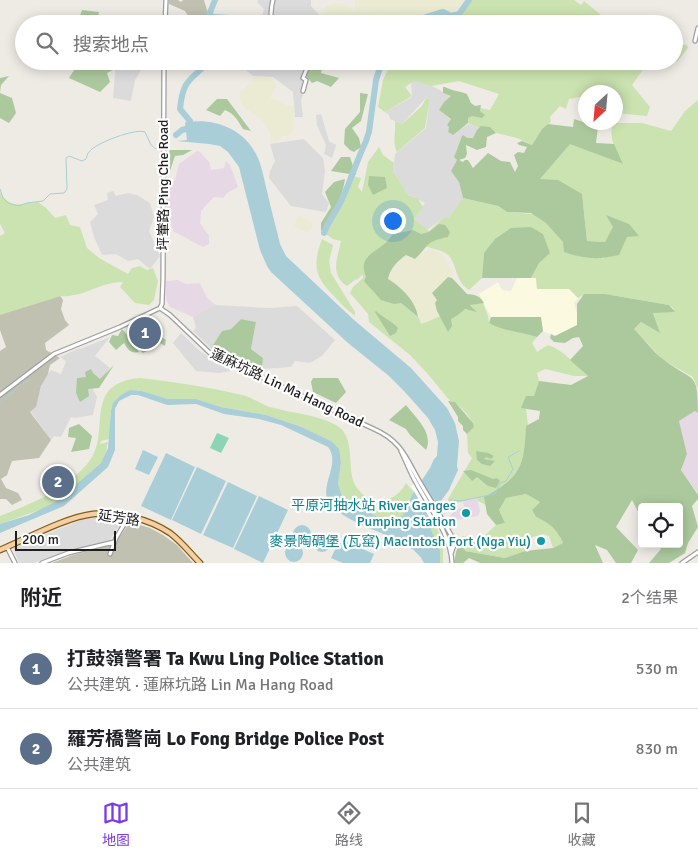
<!DOCTYPE html>
<html lang="zh">
<meta charset="utf-8">
<style>
:root{--surface:#fff;--page:#f6f6f6;--text:#202124;--muted:#757577;--line:#e0e0e0;--accent:#7c3aed}
body{margin:0;font-family:Signika,"Noto Sans SC",sans-serif;background:var(--page);color:var(--text)}
.controls{position:absolute;right:15px;bottom:15px;display:grid;overflow:hidden;border-radius:5px;box-shadow:0 2px 12px #0003}
.controls button{width:45px;height:45px;display:grid;place-items:center;padding:0;border:0;border-bottom:1px solid var(--line);background:var(--surface);color:var(--text);font:25px sans-serif}
.compass{position:absolute;left:578px;top:85px;width:45px;height:45px;border-radius:50%;background:var(--surface);box-shadow:0 2px 12px #0003;rotate:206deg}
.scale{position:absolute;left:15px;bottom:12px;width:101px;box-sizing:border-box;padding-left:5px;border:2px solid #1e1e1e;border-top:0;font-size:14px;line-height:18px;white-space:nowrap;color:#1e1e1e;-webkit-text-stroke:4px #fff;paint-order:stroke}
.you{position:absolute;left:392px;top:220px;width:18px;height:18px;margin:-12px;border:4px solid #fff;border-radius:50%;background:#1a73e8;box-shadow:0 0 0 8px #1a73e833}
.badge{display:grid;place-items:center;width:32px;height:32px;border-radius:50%;background:var(--accent);color:#fff;font-size:16px;font-weight:700}
.pin{position:absolute;translate:-50% -50%;border:2px solid #fff;box-shadow:0 1px 5px #0006}
.list{margin:0;padding:0;list-style:none}
h2{display:flex;justify-content:space-between;align-items:center;height:65px;margin:0;padding:0 20px;font-size:21px}
h2 small{font-size:16px;font-weight:400;color:var(--muted)}
.list li{display:grid;grid-template-columns:32px 1fr auto;gap:15px;align-items:center;box-sizing:border-box;height:80px;padding:0 20px;border-top:1px solid var(--line)}
.list b{display:block;font-size:19px;white-space:nowrap}
.list p{margin:0;font-size:16px;white-space:nowrap;color:var(--muted)}
.list em{font-size:16px;font-style:normal;color:var(--muted)}
.icon{flex:none;width:28px;height:28px;fill:none;stroke:currentColor;stroke-width:2;stroke-linecap:round;stroke-linejoin:round}
.map{position:relative;flex:none;width:698px;height:563px;overflow:hidden}
.search{position:absolute;background:var(--surface);box-shadow:0 2px 12px #0003;left:15px;right:15px;top:15px;height:55px;display:flex;align-items:center;gap:12px;box-sizing:border-box;padding:0 18px;border-radius:28px;color:var(--muted);font-size:19px}
.sheet{height:225px;background:var(--surface)}
nav{display:flex;justify-content:space-around;align-items:center;box-sizing:border-box;height:70px;border-top:1px solid var(--line);background:var(--surface);font-size:14px;color:var(--muted)}
nav a{display:grid;justify-items:center;gap:2px}
nav .on{color:var(--accent)}
.map>svg:first-child{display:block}
.residential{fill:#dcdbdb}
.industrial{fill:#e6d8e4}
.education{fill:#fbfae1}
.construction{fill:#c1c1b2}
.farmland{fill:#eaebd2}
.grass{fill:#cbe3b0}
.forest{fill:#acc99e}
.pitch{fill:#8cd4b6}
.water{fill:#aaced7}
.pier{fill:#fff}
.lines{fill:none;stroke-linecap:round;stroke-linejoin:round}
.stream{stroke:#aaced7;stroke-width:1}
.river{stroke:#aaced7;stroke-width:6}
.minor-casing{stroke:#9f9f9f;stroke-width:5.5}
.major-casing{stroke:#885c10;stroke-width:7}
.minor{stroke:#fff;stroke-width:3}
.major{stroke:#f2cfa6;stroke-width:4.5}
.culture-dot{fill:#0f9aa8;stroke:#fff;stroke-width:2}
.labels{text-anchor:middle;dominant-baseline:central;stroke-width:4.5;stroke-linejoin:round;paint-order:stroke}
.street-label{font-size:14px;fill:#1e1e1e;stroke:#fff}
.culture-label{font-size:14px;fill:#0d838f;stroke:#fff;text-anchor:end}
</style>
<div class="map">
<svg width="698" height="563" viewBox="0 0 698 563">
<rect width="100%" height="100%" fill="#eeebe5"/>
<path class="residential" d="M 258,0 L 311,0 L 311,6 L 328,24 L 260,24 L 264,9 L 257,2 Z
M 116,61 L 144,65 L 135,80 L 131,101 L 113,98 Z
M 238,61 L 318,61 L 318,64 L 311,64 L 307,74 L 310,76 L 301,100 L 303,117 L 295,117 L 293,92 L 273,77 L 253,76 L 238,64 Z
M 411,80 L 432,86 L 451,96 L 444,102 L 439,110 L 451,119 L 447,125 L 449,127 L 448,132 L 452,134 L 469,124 L 479,128 L 473,138 L 468,138 L 464,135 L 462,136 L 455,154 L 455,157 L 457,160 L 451,171 L 459,181 L 463,198 L 449,217 L 442,219 L 427,230 L 429,232 L 424,238 L 395,230 L 383,248 L 369,257 L 366,264 L 365,273 L 357,280 L 339,264 L 352,221 L 370,224 L 380,202 L 414,219 L 425,203 L 407,194 L 393,171 L 395,154 L 426,128 L 430,99 L 426,98 L 402,124 L 390,119 L 389,115 L 385,112 L 412,97 Z
M 321,114 L 329,141 L 336,145 L 332,158 L 324,154 L 326,145 L 317,125 L 316,115 Z
M 304,139 L 323,158 L 325,171 L 322,194 L 329,203 L 326,212 L 291,206 L 269,178 L 270,171 L 275,161 L 270,144 Z
M 113,191 L 116,196 L 128,193 L 137,195 L 150,203 L 154,217 L 149,231 L 160,256 L 150,269 L 138,259 L 128,261 L 116,254 L 102,255 L 94,237 L 90,222 L 98,214 L 94,205 L 108,200 L 107,193 Z
M 216,305 L 269,308 L 297,306 L 335,340 L 322,356 L 310,363 L 295,361 L 291,367 L 262,369 L 263,358 L 251,349 L 256,322 L 241,319 L 231,329 L 222,331 L 211,348 L 193,331 L 196,328 L 193,317 L 210,307 Z
M 181,333 L 201,352 L 227,367 L 231,371 L 219,373 L 196,371 L 173,343 Z
M 110,337 L 95,356 L 110,368 L 93,390 L 97,397 L 93,415 L 75,418 L 71,417 L 61,437 L 54,436 L 51,440 L 31,412 L 35,407 L 43,381 L 51,370 L 61,374 L 66,361 L 60,357 L 79,348 L 80,349 Z
M 115,516 L 121,523 L 110,540 L 68,550 L 34,563 L 19,563 L 13,548 L 88,517 Z"/>
<path class="industrial" d="M 197,151 L 200,152 L 209,162 L 211,170 L 224,168 L 226,161 L 230,165 L 238,187 L 227,193 L 223,198 L 214,197 L 201,211 L 200,223 L 209,236 L 209,244 L 203,247 L 173,231 L 165,203 L 167,189 L 175,180 L 179,164 Z
M 178,280 L 186,284 L 200,283 L 207,298 L 216,305 L 210,307 L 193,317 L 170,307 L 166,299 L 166,281 Z
M 695,411 L 698,413 L 698,494 L 681,470 L 687,454 L 679,421 Z
M 477,498 L 480,511 L 478,516 L 450,521 L 449,518 L 455,509 L 464,507 L 463,501 Z"/>
<path class="education" d="M 517,278 L 536,278 L 537,289 L 570,289 L 578,298 L 574,303 L 578,317 L 577,326 L 555,336 L 543,331 L 541,317 L 491,317 L 479,294 L 498,282 L 502,290 L 511,291 Z"/>
<path class="construction" d="M 169,0 L 178,0 L 181,2 L 183,0 L 204,0 L 209,17 L 221,20 L 220,24 L 181,24 L 188,16 L 185,11 L 169,4 Z
M 46,275 L 63,300 L 61,309 L 65,320 L 69,325 L 45,343 L 46,350 L 60,358 L 50,365 L 48,374 L 41,386 L 36,407 L 30,412 L 51,440 L 39,458 L 12,461 L 7,475 L 1,479 L 6,488 L 18,493 L 22,500 L 12,505 L 6,499 L 0,499 L 0,351 L 6,347 L 0,330 L 0,307 Z
M 130,522 L 150,528 L 163,535 L 177,545 L 193,563 L 52,563 L 70,556 L 115,544 Z"/>
<path class="farmland" d="M 355,0 L 465,0 L 454,13 L 444,10 L 416,17 L 408,14 L 404,18 L 396,21 L 380,14 L 376,24 L 338,24 L 336,21 L 326,19 L 320,14 L 324,12 L 326,6 L 342,3 L 355,11 Z
M 253,77 L 273,78 L 271,79 L 276,85 L 270,99 L 275,99 L 288,106 L 294,106 L 293,130 L 288,136 L 283,135 L 277,142 L 271,141 L 271,134 L 261,119 L 245,108 L 240,101 L 239,96 L 241,91 L 252,82 Z
M 298,215 L 314,223 L 309,233 L 294,226 Z
M 432,249 L 444,256 L 453,274 L 448,277 L 435,303 L 439,315 L 436,319 L 422,325 L 415,308 L 388,279 L 389,272 L 407,254 L 420,254 Z"/>
<path class="grass" d="M 469,0 L 574,0 L 581,5 L 584,1 L 612,24 L 412,24 L 443,12 L 451,16 L 457,14 Z
M 674,44 L 687,45 L 688,48 L 677,62 L 674,59 Z
M 392,61 L 609,61 L 608,66 L 616,68 L 622,61 L 655,61 L 644,68 L 632,85 L 650,107 L 647,116 L 616,113 L 616,102 L 620,96 L 610,90 L 603,92 L 586,92 L 585,96 L 569,99 L 566,109 L 560,106 L 550,117 L 551,122 L 542,129 L 532,145 L 517,138 L 496,133 L 489,127 L 479,128 L 468,123 L 468,118 L 480,111 L 480,108 L 490,110 L 499,94 L 459,81 L 431,86 L 414,81 L 405,87 L 412,96 L 385,112 L 378,107 L 383,80 Z
M 426,98 L 430,99 L 425,128 L 397,152 C 392,144 396,131 395,121 L 402,124 L 422,106 Z
M 698,100 L 698,389 L 693,377 L 663,360 L 634,329 L 641,322 L 659,332 L 653,312 L 674,309 L 669,305 L 611,295 L 585,294 L 578,298 L 569,289 L 537,289 L 536,278 L 531,278 L 538,262 L 484,253 L 482,278 L 470,289 L 470,290 C 457,285 457,267 450,257 C 444,250 436,250 428,247 C 421,244 415,237 408,233 L 367,256 L 364,264 L 401,303 L 419,318 L 421,324 C 440,318 454,305 476,311 L 470,304 L 483,303 L 488,316 L 489,323 L 537,337 L 532,343 L 537,352 L 548,345 C 564,350 575,365 588,376 L 574,376 L 545,369 L 537,373 L 539,381 L 534,396 L 526,408 L 528,425 L 525,453 L 520,470 L 503,486 L 486,496 L 486,505 L 478,501 L 477,498 L 452,504 L 449,503 L 448,499 L 472,458 L 468,453 L 467,434 L 474,427 C 473,419 458,402 450,401 L 427,373 L 410,355 L 369,322 L 368,314 L 350,293 L 353,287 L 363,278 L 363,274 L 347,286 C 329,274 338,258 341,241 L 333,239 L 324,233 C 326,226 330,222 334,216 C 342,205 348,189 348,175 L 361,178 L 358,187 L 362,192 L 368,162 L 379,147 L 383,155 L 394,163 L 393,171 L 408,195 L 418,199 L 423,207 L 414,219 L 429,231 L 442,219 L 449,217 L 463,198 L 498,206 L 507,212 L 533,214 L 603,259 L 614,227 L 605,242 L 587,241 L 582,194 L 539,180 L 570,143 L 622,164 C 616,150 608,138 613,123 L 642,123 L 671,131 L 685,111 Z
M 0,192 C 11,210 20,203 38,202 L 46,208 L 55,218 L 66,215 L 70,225 L 80,227 L 87,248 L 99,258 L 128,274 L 132,268 L 140,266 L 147,270 L 153,268 L 158,281 L 154,300 L 149,305 L 135,303 L 120,287 L 123,282 C 100,282 82,298 61,296 L 0,315 L 0,236 L 5,233 L 0,224 Z
M 322,239 L 333,245 L 329,261 L 331,273 L 355,312 L 355,316 C 346,309 339,302 332,294 C 314,276 313,263 322,239 Z
M 140,378 C 174,382 209,387 242,395 C 252,397 260,404 270,407 C 290,413 322,415 339,427 C 357,441 345,472 357,488 C 371,508 396,503 406,483 L 414,492 L 404,514 L 398,519 L 386,521 L 343,499 L 338,484 L 341,463 L 340,455 L 331,441 L 302,427 L 266,415 L 221,407 L 196,399 L 168,399 L 142,391 L 130,390 L 111,409 L 109,439 L 101,441 L 100,444 L 108,442 L 105,457 L 101,463 C 86,476 72,492 55,502 C 37,513 18,516 0,525 L 0,516 C 33,503 64,491 88,463 C 113,434 80,383 140,378 Z
M 526,494 L 540,502 L 532,510 L 536,517 C 550,522 558,528 563,543 L 553,548 L 549,536 L 543,534 L 530,538 L 525,551 L 505,558 L 465,551 L 462,536 L 482,538 L 496,525 L 505,523 L 499,510 L 506,498 Z
M 431,517 L 444,543 L 443,546 L 443,563 L 439,563 L 427,521 Z"/>
<path class="forest" d="M 82,10 L 99,12 L 97,24 L 77,24 Z
M 80,61 L 115,61 L 115,69 L 107,73 L 110,82 L 100,92 L 69,78 Z
M 314,62 L 323,64 L 321,73 L 339,78 L 331,87 L 317,81 L 312,83 L 305,74 L 306,68 Z
M 9,76 L 1,85 L 0,93 L 12,98 L 16,113 L 9,123 L 0,118 L 0,78 Z
M 443,87 L 445,87 C 452,91 460,91 467,94 L 471,103 L 475,106 L 481,105 L 480,111 L 485,115 L 482,118 L 472,116 L 468,118 L 468,123 L 453,135 L 448,132 L 449,127 L 447,125 L 451,119 L 439,110 L 444,102 L 451,96 L 443,93 Z
M 360,93 L 368,94 L 361,121 L 352,128 L 359,138 L 361,147 L 354,152 L 350,150 L 344,144 L 345,129 L 360,112 Z
M 217,99 L 227,99 L 251,131 L 243,129 C 238,121 235,114 225,110 L 220,116 L 206,110 Z
M 574,119 L 598,127 L 596,143 L 614,144 L 623,164 L 570,144 L 540,179 L 558,180 L 582,194 L 587,241 L 605,242 L 613,227 L 606,215 L 629,224 L 639,236 L 627,237 L 619,255 C 598,260 584,259 564,252 L 563,242 L 546,223 L 531,213 L 507,212 L 498,206 L 463,198 L 459,182 L 451,171 L 457,160 L 454,157 L 462,136 L 463,135 L 468,138 L 473,138 L 477,130 L 481,126 L 490,127 L 496,133 L 487,137 L 486,147 L 477,150 L 466,145 L 467,154 L 465,158 L 459,160 L 463,162 L 465,160 L 468,160 L 473,168 L 488,153 L 501,161 L 510,162 L 515,172 L 518,166 L 514,155 L 518,152 L 524,153 L 527,147 L 519,145 L 517,143 L 522,141 L 532,145 L 542,129 L 548,124 L 573,127 Z
M 170,150 L 192,150 L 183,155 L 175,156 L 169,174 L 165,172 L 166,158 Z
M 341,157 L 350,157 L 356,175 L 331,171 Z
M 369,176 L 385,177 L 387,188 L 373,195 L 368,185 Z
M 345,179 C 343,197 331,217 321,232 L 321,223 L 331,207 L 325,192 L 334,182 Z
M 439,224 L 445,225 L 450,232 L 448,237 C 424,242 430,245 415,259 L 406,255 C 398,261 390,268 388,279 C 401,287 416,301 418,317 L 401,303 L 394,304 L 381,300 L 364,281 L 366,277 C 356,252 382,253 392,235 C 399,232 406,232 413,230 L 421,234 L 429,232 Z
M 531,227 L 543,234 L 550,253 L 539,263 L 531,278 L 482,278 L 484,253 L 495,239 L 511,228 Z
M 448,277 L 452,278 L 467,294 C 476,295 479,295 484,303 L 470,305 L 477,312 L 465,309 L 458,315 L 451,319 L 452,326 L 448,332 L 437,311 L 435,303 L 437,300 L 432,293 Z
M 584,294 L 605,294 L 669,305 L 675,312 L 653,313 L 660,333 L 641,322 L 634,329 C 644,339 653,352 664,360 C 694,383 698,370 698,413 L 695,411 L 679,421 L 687,454 L 681,470 L 698,495 L 698,499 L 692,506 L 698,527 L 688,543 L 685,553 L 669,563 L 649,563 L 661,549 L 657,544 L 679,544 L 679,507 L 642,507 L 642,519 L 632,500 L 616,527 L 638,550 L 631,563 L 616,563 L 607,550 L 595,545 L 603,563 L 480,563 L 469,558 L 463,563 L 454,563 L 456,552 L 462,536 L 465,551 L 505,558 L 525,551 L 553,548 L 563,543 C 557,529 550,523 536,517 L 532,510 L 540,502 L 526,494 L 506,498 L 499,510 L 505,523 L 496,525 L 487,514 L 484,497 C 522,476 524,467 526,426 L 539,419 L 540,411 L 521,408 L 526,396 L 534,396 L 539,381 L 571,385 L 588,376 L 570,360 L 583,346 L 579,337 L 573,338 L 565,343 L 554,342 L 550,338 L 551,334 L 555,336 L 577,325 L 577,304 Z
M 376,311 C 383,318 391,320 398,328 L 396,333 L 390,336 L 375,312 Z
M 491,317 L 541,317 L 543,331 L 537,337 C 521,332 503,331 489,323 Z
M 241,319 L 256,322 L 251,349 L 263,358 L 262,369 L 259,371 L 211,348 L 222,331 L 231,329 Z
M 122,329 C 129,336 132,345 139,352 C 131,354 128,350 124,343 L 116,350 L 109,342 L 112,335 L 118,336 Z
M 155,329 L 161,332 L 160,336 L 166,340 L 165,346 L 160,343 L 143,353 L 133,342 L 136,336 L 138,340 L 144,341 L 148,337 L 151,337 L 149,332 Z
M 114,365 L 99,388 L 88,389 L 89,396 L 80,402 L 76,393 L 77,378 L 86,377 L 85,372 L 91,369 L 93,373 L 100,379 Z
M 313,378 L 338,378 L 346,392 L 336,403 L 313,392 L 311,382 Z
M 448,401 L 455,402 L 473,423 L 474,427 L 467,434 L 463,430 L 463,426 L 458,421 L 458,417 Z
M 406,405 C 416,418 434,433 426,450 L 410,435 L 406,429 L 389,420 Z
M 79,424 L 92,436 L 89,449 L 71,452 L 76,438 L 68,437 L 69,428 Z
M 476,451 L 488,453 L 494,456 L 491,459 L 486,457 L 484,459 L 495,461 L 490,466 L 482,464 L 477,460 Z
M 471,470 L 493,479 L 497,478 L 500,481 L 496,488 L 488,486 L 477,477 L 472,481 L 463,471 Z"/>
<path class="pitch" d="M 217,433 L 229,438 L 221,453 L 210,448 Z"/>
<path class="water" d="M 186,122 C 214,118 243,128 256,154 C 262,165 264,179 267,191 C 271,209 276,227 280,244 L 286,256 L 354,320 L 411,368 L 447,408 L 455,423 L 459,441 L 457,466 L 458,470 L 449,490 L 433,512 L 434,516 L 427,521 L 440,550 L 440,563 L 424,563 C 413,536 353,530 331,505 C 316,488 342,465 328,447 L 281,425 L 259,419 L 224,414 L 196,404 L 167,405 L 138,395 L 131,395 L 119,401 L 115,409 L 115,450 L 108,467 L 64,506 L 0,533 L 0,524 L 29,515 L 57,501 L 101,463 L 108,448 L 111,410 L 113,403 L 121,395 L 130,390 L 142,391 L 168,399 L 196,399 L 221,407 L 266,415 L 302,427 L 331,441 L 339,449 L 340,455 L 341,463 L 338,484 L 343,499 L 386,521 L 398,519 L 404,514 L 412,495 L 430,468 L 434,459 L 437,456 L 438,442 L 435,430 L 428,418 L 404,391 L 389,376 L 348,343 L 271,272 L 267,266 L 260,250 L 239,167 L 228,152 L 220,146 L 209,144 L 177,141 L 187,140 L 185,123 Z
M 143,450 L 158,457 L 149,475 L 135,469 Z
M 166,453 L 195,467 L 171,520 L 141,506 Z
M 197,467 L 226,481 L 201,534 L 172,520 Z
M 228,482 L 257,496 L 233,548 L 203,535 Z
M 259,496 L 288,510 L 263,563 L 234,549 Z
M293 534a9 9 0 1 1 18 0a9 9 0 1 1-18 0Z
M313 543a9 9 0 1 1 18 0a9 9 0 1 1-18 0Z
M 340,539 L 374,554 L 370,563 L 343,563 L 331,558 Z
M285 553a9 9 0 1 1 18 0a9 9 0 1 1-18 0Z"/>
<path class="pier" d="M 421,480 L 442,516 L 432,522 L 411,486 Z"/>
<g class="lines">
<path class="stream" d="M 0,189 L 3,198 L 8,203 L 18,206 L 27,203 L 43,201 L 50,194 L 64,193 L 67,189 L 66,158 L 69,156 L 82,161 L 86,159 C 87,157 87,154 89,152 C 95,143 136,128 145,132 L 151,145 L 156,149 L 162,146
M 21,385 L 31,379
M 0,402 L 17,389
M 450,500 L 460,501 L 495,494 L 500,483 L 506,481 L 513,469 L 508,457 L 519,451"/>
<path class="river" d="M 215,0 L 209,15 L 214,17 L 230,18 L 232,24
M 404,24 L 407,21 C 419,21 431,15 443,12 L 451,16 L 459,14 L 469,0
M 191,127 L 190,121 L 180,109 C 183,78 191,81 209,61
M 176,135 L 182,130 L 193,127
M 324,233 C 328,221 337,211 342,199 C 351,180 357,160 366,141 L 369,132 L 376,80 L 382,61"/>
<defs>
<path id="minor" d="M 272,18 L 278,24
M 165,24 L 166,0
M 270,24 C 272,15 270,10 273,0
M 309,24 L 312,20
M 695,41 L 698,28
M 303,91 L 306,80 L 303,78 L 310,61
M 160,308 L 170,315 L 211,354 L 374,429 C 403,442 406,459 421,484 C 431,501 442,518 451,535 L 454,545 L 451,554
M 160,308 L 162,304 L 163,279 L 164,61
M 0,395 L 54,354 L 120,327 L 160,308
M 401,451 C 405,459 408,467 412,475 C 425,502 451,533 452,563
M 7,547 L 15,563
M 110,554 L 116,538 L 129,516
M 42,563 L 68,553 L 114,542
M 682,563 L 698,552"/>
<path id="major" d="M 0,550 C 26,539 66,517 93,514 C 118,511 149,519 170,533 C 182,542 190,553 200,563"/>
</defs>
<use href="#minor" class="minor-casing"/>
<use href="#major" class="major-casing"/>
<use href="#minor" class="minor"/>
<use href="#major" class="major"/>
</g>
<g class="culture-dot">
<circle cx="466" cy="513" r="5"/>
<circle cx="541" cy="541" r="5"/>
</g>
<g class="labels">
<g class="street-label">
<text transform="translate(163 185) rotate(-90)">坪輋路 Ping Che Road</text>
<text transform="translate(287 388) rotate(25)">蓮麻坑路 Lin Ma Hang Road</text>
<text transform="translate(119 518) rotate(8)">延芳路</text>
</g>
<g class="culture-label">
<text x="456" y="505">平原河抽水站 River Ganges<tspan x="456" dy="16">Pumping Station</tspan></text>
<text x="531" y="541">麥景陶碉堡 (瓦窰) MacIntosh Fort (Nga Yiu)</text>
</g>
</g>
</svg>
<div class="controls">
<button><svg class="icon" aria-label="locate" viewBox="0 0 24 24"><circle cx="12" cy="12" r="6"/><path d="M12 2v4M12 18v4M2 12h4M18 12h4"/></svg></button>
</div>
<svg class="compass" viewBox="-18 -18 36 36"><path d="M0-13l5 13h-10z" fill="#e53935"/><path d="M0 13l5-13h-10z" fill="#757577"/></svg>
<div class="scale">200 m</div>
<div class="you"></div>
<div class="pin badge" style="left:145px;top:333px;background:#5c6f8a">1</div>
<div class="pin badge" style="left:58px;top:482px;background:#5c6f8a">2</div>
<div class="search"><svg class="icon" aria-label="search" viewBox="0 0 24 24"><circle cx="10" cy="10" r="6"/><path d="M15 15l6 6"/></svg>搜索地点</div>
</div>
<section class="sheet">
<h2>附近<small>2个结果</small></h2>
<ul class="list">
<li><span class="badge" style="background:#5c6f8a">1</span><div><b>打鼓嶺警署 Ta Kwu Ling Police Station</b><p>公共建筑 · 蓮麻坑路 Lin Ma Hang Road</p></div><em>530 m</em></li>
<li><span class="badge" style="background:#5c6f8a">2</span><div><b>羅芳橋警崗 Lo Fong Bridge Police Post</b><p>公共建筑</p></div><em>830 m</em></li>
</ul>
</section>
<nav>
<a class="on"><svg class="icon" aria-label="map" viewBox="0 0 24 24"><path d="M3 6l6-2 6 2 6-2v14l-6 2-6-2-6 2zM9 4v14M15 6v14"/></svg>地图</a>
<a><svg class="icon" aria-label="directions" viewBox="0 0 24 24"><path d="M12 3l9 9-9 9-9-9zM9 14v-3h6M13 9l2 2-2 2"/></svg>路线</a>
<a><svg class="icon" aria-label="saved" viewBox="0 0 24 24"><path d="M7 4h10v16l-5-4-5 4z"/></svg>收藏</a>
</nav>
